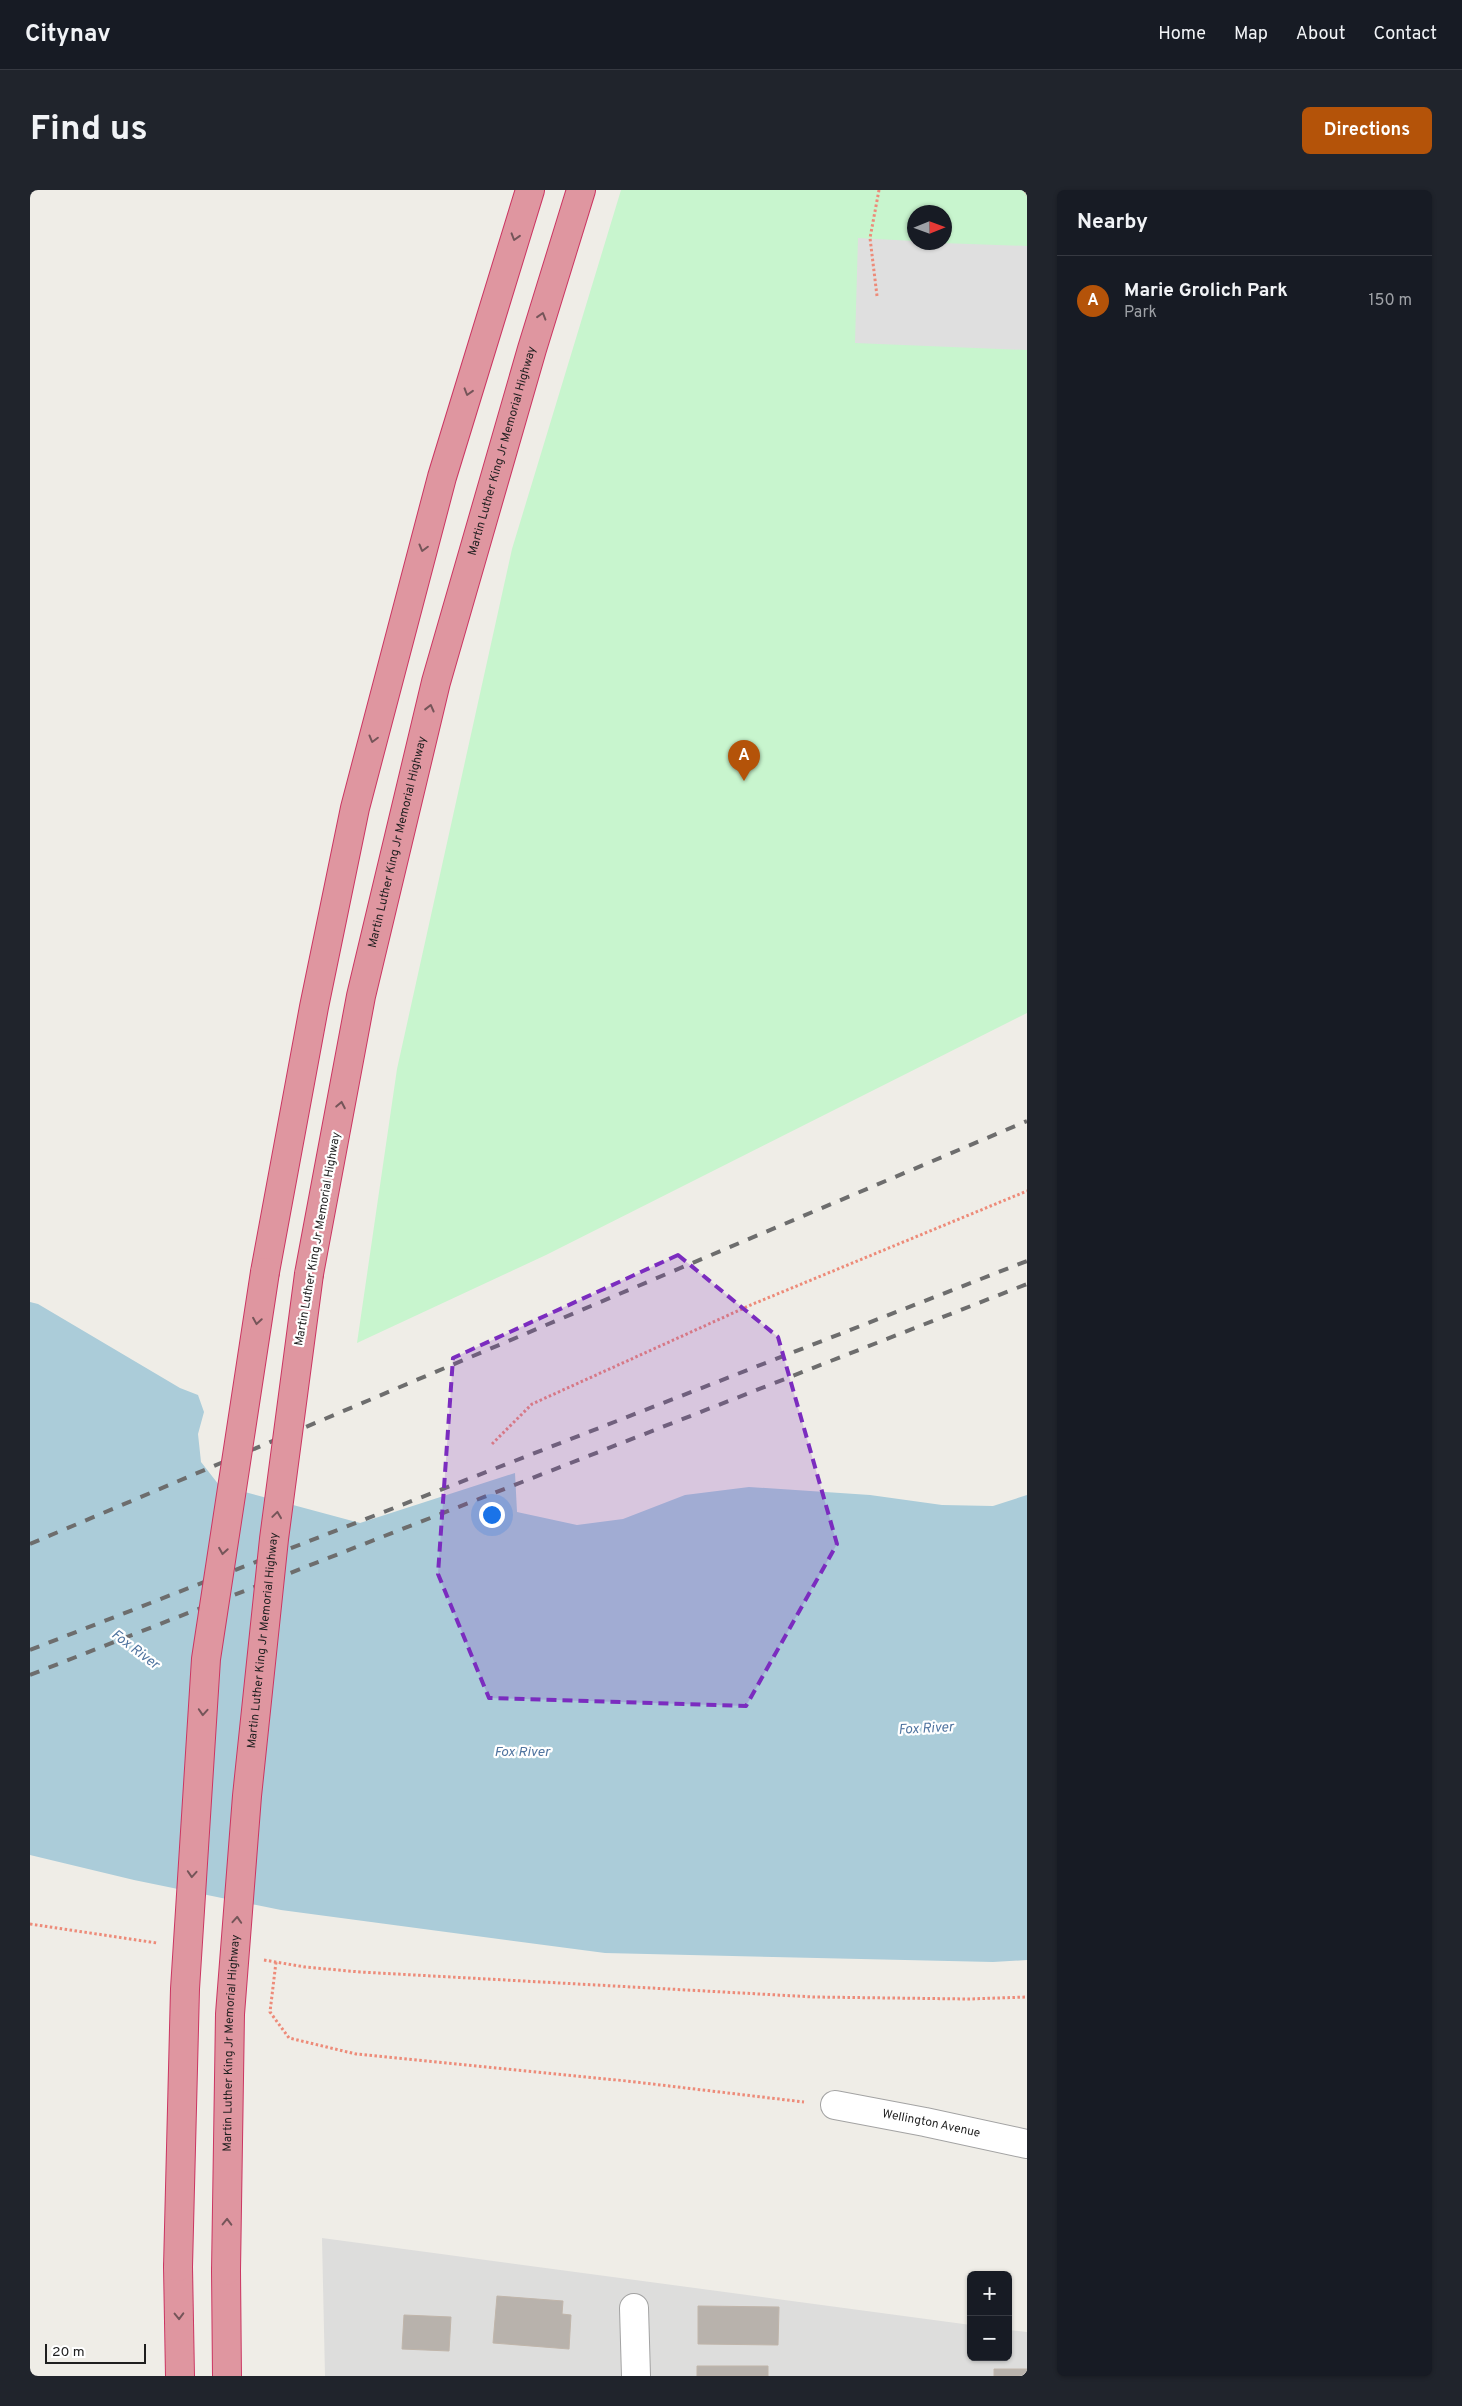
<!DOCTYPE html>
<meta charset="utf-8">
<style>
:root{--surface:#171b24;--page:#20242c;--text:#f1f3f6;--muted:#9ea1a6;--line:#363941;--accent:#b45309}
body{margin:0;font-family:Overpass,sans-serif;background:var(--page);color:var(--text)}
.controls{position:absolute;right:15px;bottom:15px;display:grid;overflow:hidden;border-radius:8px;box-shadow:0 1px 4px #0004}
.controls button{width:45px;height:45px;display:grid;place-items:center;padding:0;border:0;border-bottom:1px solid var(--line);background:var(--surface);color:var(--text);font:25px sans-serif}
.compass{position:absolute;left:877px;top:15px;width:45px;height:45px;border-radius:50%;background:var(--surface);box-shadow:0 1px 4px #0004;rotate:89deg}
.scale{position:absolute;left:15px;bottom:12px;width:101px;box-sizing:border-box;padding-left:5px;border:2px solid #1f1f1f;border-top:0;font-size:14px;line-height:18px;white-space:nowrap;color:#1f1f1f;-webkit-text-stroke:4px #fff;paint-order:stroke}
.you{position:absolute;left:461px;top:1324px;width:18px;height:18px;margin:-12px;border:4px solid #fff;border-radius:50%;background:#1a73e8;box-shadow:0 0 0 8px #1a73e833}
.badge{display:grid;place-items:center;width:32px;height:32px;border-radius:50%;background:var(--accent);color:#fff;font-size:16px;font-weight:700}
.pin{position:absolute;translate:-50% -41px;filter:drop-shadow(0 1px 2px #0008)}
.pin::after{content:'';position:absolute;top:26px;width:18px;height:15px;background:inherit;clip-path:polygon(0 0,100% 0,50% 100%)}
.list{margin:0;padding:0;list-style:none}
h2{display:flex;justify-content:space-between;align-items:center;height:65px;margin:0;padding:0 20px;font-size:21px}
h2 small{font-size:16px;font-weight:400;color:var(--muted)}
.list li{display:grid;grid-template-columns:32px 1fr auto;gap:15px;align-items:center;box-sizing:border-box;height:90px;padding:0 20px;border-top:1px solid var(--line)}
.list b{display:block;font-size:19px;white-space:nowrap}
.list p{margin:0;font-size:16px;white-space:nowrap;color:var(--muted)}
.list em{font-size:16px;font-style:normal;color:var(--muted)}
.map{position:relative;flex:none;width:997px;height:2186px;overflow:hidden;border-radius:8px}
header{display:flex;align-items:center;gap:30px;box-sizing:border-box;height:70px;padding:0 25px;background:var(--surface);border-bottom:1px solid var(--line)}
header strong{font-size:24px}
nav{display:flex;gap:28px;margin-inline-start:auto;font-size:18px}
.intro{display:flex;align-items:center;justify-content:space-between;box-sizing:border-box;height:120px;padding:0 30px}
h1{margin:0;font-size:35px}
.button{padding:12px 22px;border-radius:8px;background:var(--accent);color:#fff;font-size:18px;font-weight:700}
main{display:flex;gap:30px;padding:0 30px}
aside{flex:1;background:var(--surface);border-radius:8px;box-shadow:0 1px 4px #0004}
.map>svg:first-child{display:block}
.residential{fill:#dddddc}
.park{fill:#c8f5ce;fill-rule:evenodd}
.parking{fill:#dfdfdf}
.water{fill:#abccd9}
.building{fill:#b8b2ac;stroke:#c0b5aa}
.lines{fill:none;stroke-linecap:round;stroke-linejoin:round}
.street-casing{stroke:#a3a3a3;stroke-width:30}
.highway-casing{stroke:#cb3662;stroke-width:30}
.path{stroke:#ed8b79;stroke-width:3;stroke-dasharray:2.5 2.5;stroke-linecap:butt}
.street{stroke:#fff;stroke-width:28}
.highway{stroke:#df96a0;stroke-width:28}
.rail{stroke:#6d6d6d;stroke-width:4;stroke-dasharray:10 10;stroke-linecap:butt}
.highway-bridge-casing{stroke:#cb3662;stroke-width:30;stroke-linecap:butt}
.highway-bridge{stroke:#df96a0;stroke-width:28}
.oneway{stroke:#755559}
.marked{fill:#7b2cbf;fill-opacity:0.2;stroke:#7b2cbf;stroke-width:4;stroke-dasharray:10 6;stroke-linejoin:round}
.labels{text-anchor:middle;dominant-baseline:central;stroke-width:4.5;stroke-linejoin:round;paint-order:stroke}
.street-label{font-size:12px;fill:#1f1f1f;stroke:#fff}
.water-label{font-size:14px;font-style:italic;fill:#5175a0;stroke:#fff}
</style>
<header>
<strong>Citynav</strong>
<nav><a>Home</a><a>Map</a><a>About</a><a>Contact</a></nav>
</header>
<div class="intro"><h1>Find us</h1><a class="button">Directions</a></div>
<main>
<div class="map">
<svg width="997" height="2186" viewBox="0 0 997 2186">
<rect width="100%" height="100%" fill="#efede7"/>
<path class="residential" d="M 292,2048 L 941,2135 L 941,2167 L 978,2167 L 978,2140 L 997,2142 L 997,2186 L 295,2186 Z"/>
<path class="park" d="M 591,0 L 997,0 L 997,823 L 516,1065 L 327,1153 L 367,879 L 482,359 ZM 884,22 L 914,22 L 914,52 L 884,52 Z"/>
<path class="parking" d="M 828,48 L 884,51 L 884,52 L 997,56 L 997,160 L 825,153 Z"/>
<path class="water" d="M 0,1112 L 8,1114 L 150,1198 L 168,1205 L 174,1222 L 168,1244 L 171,1272 L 189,1295 L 330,1333 L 485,1283 L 487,1322 L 547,1335 L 593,1329 L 655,1305 L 719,1297 L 840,1305 L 912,1315 L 963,1316 L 997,1305 L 997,1770 L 963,1772 L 575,1763 L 251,1720 L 104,1690 L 0,1665 Z"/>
<path class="building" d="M 467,2106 L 533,2111 L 532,2124 L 541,2125 L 539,2159 L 463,2153 Z
M 668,2116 L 749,2117 L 748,2155 L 668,2154 Z
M 374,2125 L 421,2127 L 419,2161 L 372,2159 Z
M 667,2176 L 738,2176 L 738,2186 L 667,2186 Z
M 964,2179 L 997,2179 L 997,2186 L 964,2186 Z"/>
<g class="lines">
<defs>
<g id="street">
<path id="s1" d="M 805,1915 L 895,1932 L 997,1954"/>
<path d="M 604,2118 L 606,2186"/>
</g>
<g id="highway">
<path d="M 235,1082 L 284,817 L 325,618 L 412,287 L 500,0"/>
<path id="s2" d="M 279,1084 L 331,806 L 406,492 L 502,159 L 551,0"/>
<path d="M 148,2077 L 150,2186"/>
<path d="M 196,2081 L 197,2186"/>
</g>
</defs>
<use href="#street" class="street-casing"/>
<use href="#highway" class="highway-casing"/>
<path class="path" d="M 995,0 L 997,5
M 847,106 L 840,48 L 849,0
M 462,1254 L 502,1214 L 723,1114 L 997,1001
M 0,1734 L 127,1753
M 234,1770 L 275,1777 L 330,1782 L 784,1807 L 939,1809 L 997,1807
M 246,1772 L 240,1822 L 259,1848 L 326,1864 L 597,1891 L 774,1912"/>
<use href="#street" class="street"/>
<use href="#highway" class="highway"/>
<path class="rail" d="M 0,1354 L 997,931
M 0,1460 L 997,1071
M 0,1485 L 997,1094"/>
<defs>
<g id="highway-bridge">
<path d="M 148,2077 L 155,1799 L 176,1469 L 235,1082"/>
<path id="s3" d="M 196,2081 L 200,1824 L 217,1606 L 244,1349 L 279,1084"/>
</g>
</defs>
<use href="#highway-bridge" class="highway-bridge-casing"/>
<use href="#highway-bridge" class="highway-bridge"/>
</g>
<defs><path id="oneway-chevron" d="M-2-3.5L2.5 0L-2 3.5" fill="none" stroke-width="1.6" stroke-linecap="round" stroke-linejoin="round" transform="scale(1.25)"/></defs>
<g class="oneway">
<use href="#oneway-chevron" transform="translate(485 47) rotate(107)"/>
<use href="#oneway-chevron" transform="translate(512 126) rotate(-73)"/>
<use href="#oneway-chevron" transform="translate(438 202) rotate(107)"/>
<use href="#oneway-chevron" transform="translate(393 358) rotate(105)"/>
<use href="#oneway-chevron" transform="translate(400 518) rotate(-76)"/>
<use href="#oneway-chevron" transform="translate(343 549) rotate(105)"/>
<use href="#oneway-chevron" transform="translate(311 915) rotate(-79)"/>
<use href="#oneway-chevron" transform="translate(227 1131) rotate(99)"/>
<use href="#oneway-chevron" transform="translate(247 1325) rotate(-82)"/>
<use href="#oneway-chevron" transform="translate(193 1361) rotate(99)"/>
<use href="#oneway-chevron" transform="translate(173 1522) rotate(94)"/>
<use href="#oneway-chevron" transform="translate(162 1684) rotate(94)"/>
<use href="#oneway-chevron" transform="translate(207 1730) rotate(-86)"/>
<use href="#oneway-chevron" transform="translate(197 2032) rotate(-89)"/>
<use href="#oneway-chevron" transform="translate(149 2126) rotate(89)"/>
</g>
<path class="marked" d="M 648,1065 L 748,1147 L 807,1354 L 716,1516 L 459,1508 L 408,1384 L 423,1168 Z"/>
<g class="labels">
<g class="street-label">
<text stroke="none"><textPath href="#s2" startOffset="846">Martin Luther King Jr Memorial Highway</textPath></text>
<text stroke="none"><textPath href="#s2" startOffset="441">Martin Luther King Jr Memorial Highway</textPath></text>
<text transform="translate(288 1049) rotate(-80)">Martin Luther King Jr Memorial Highway</text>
<text stroke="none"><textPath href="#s3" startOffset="632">Martin Luther King Jr Memorial Highway</textPath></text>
<text stroke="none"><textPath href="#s3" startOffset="228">Martin Luther King Jr Memorial Highway</textPath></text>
<text stroke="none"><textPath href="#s1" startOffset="98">Wellington Avenue</textPath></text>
</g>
<g class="water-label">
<text transform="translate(105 1460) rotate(37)">Fox River</text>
<text transform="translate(896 1539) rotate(-3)">Fox River</text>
<text x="492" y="1562">Fox River</text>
</g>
</g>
</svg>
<div class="controls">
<button>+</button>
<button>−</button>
</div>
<svg class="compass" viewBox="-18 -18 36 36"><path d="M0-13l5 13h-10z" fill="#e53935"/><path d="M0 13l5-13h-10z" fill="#9ea1a6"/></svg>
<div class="scale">20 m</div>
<div class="you"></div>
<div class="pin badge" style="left:714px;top:591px">A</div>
</div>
<aside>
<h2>Nearby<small></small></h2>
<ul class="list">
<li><span class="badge">A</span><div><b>Marie Grolich Park</b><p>Park</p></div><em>150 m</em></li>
</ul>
</aside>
</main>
